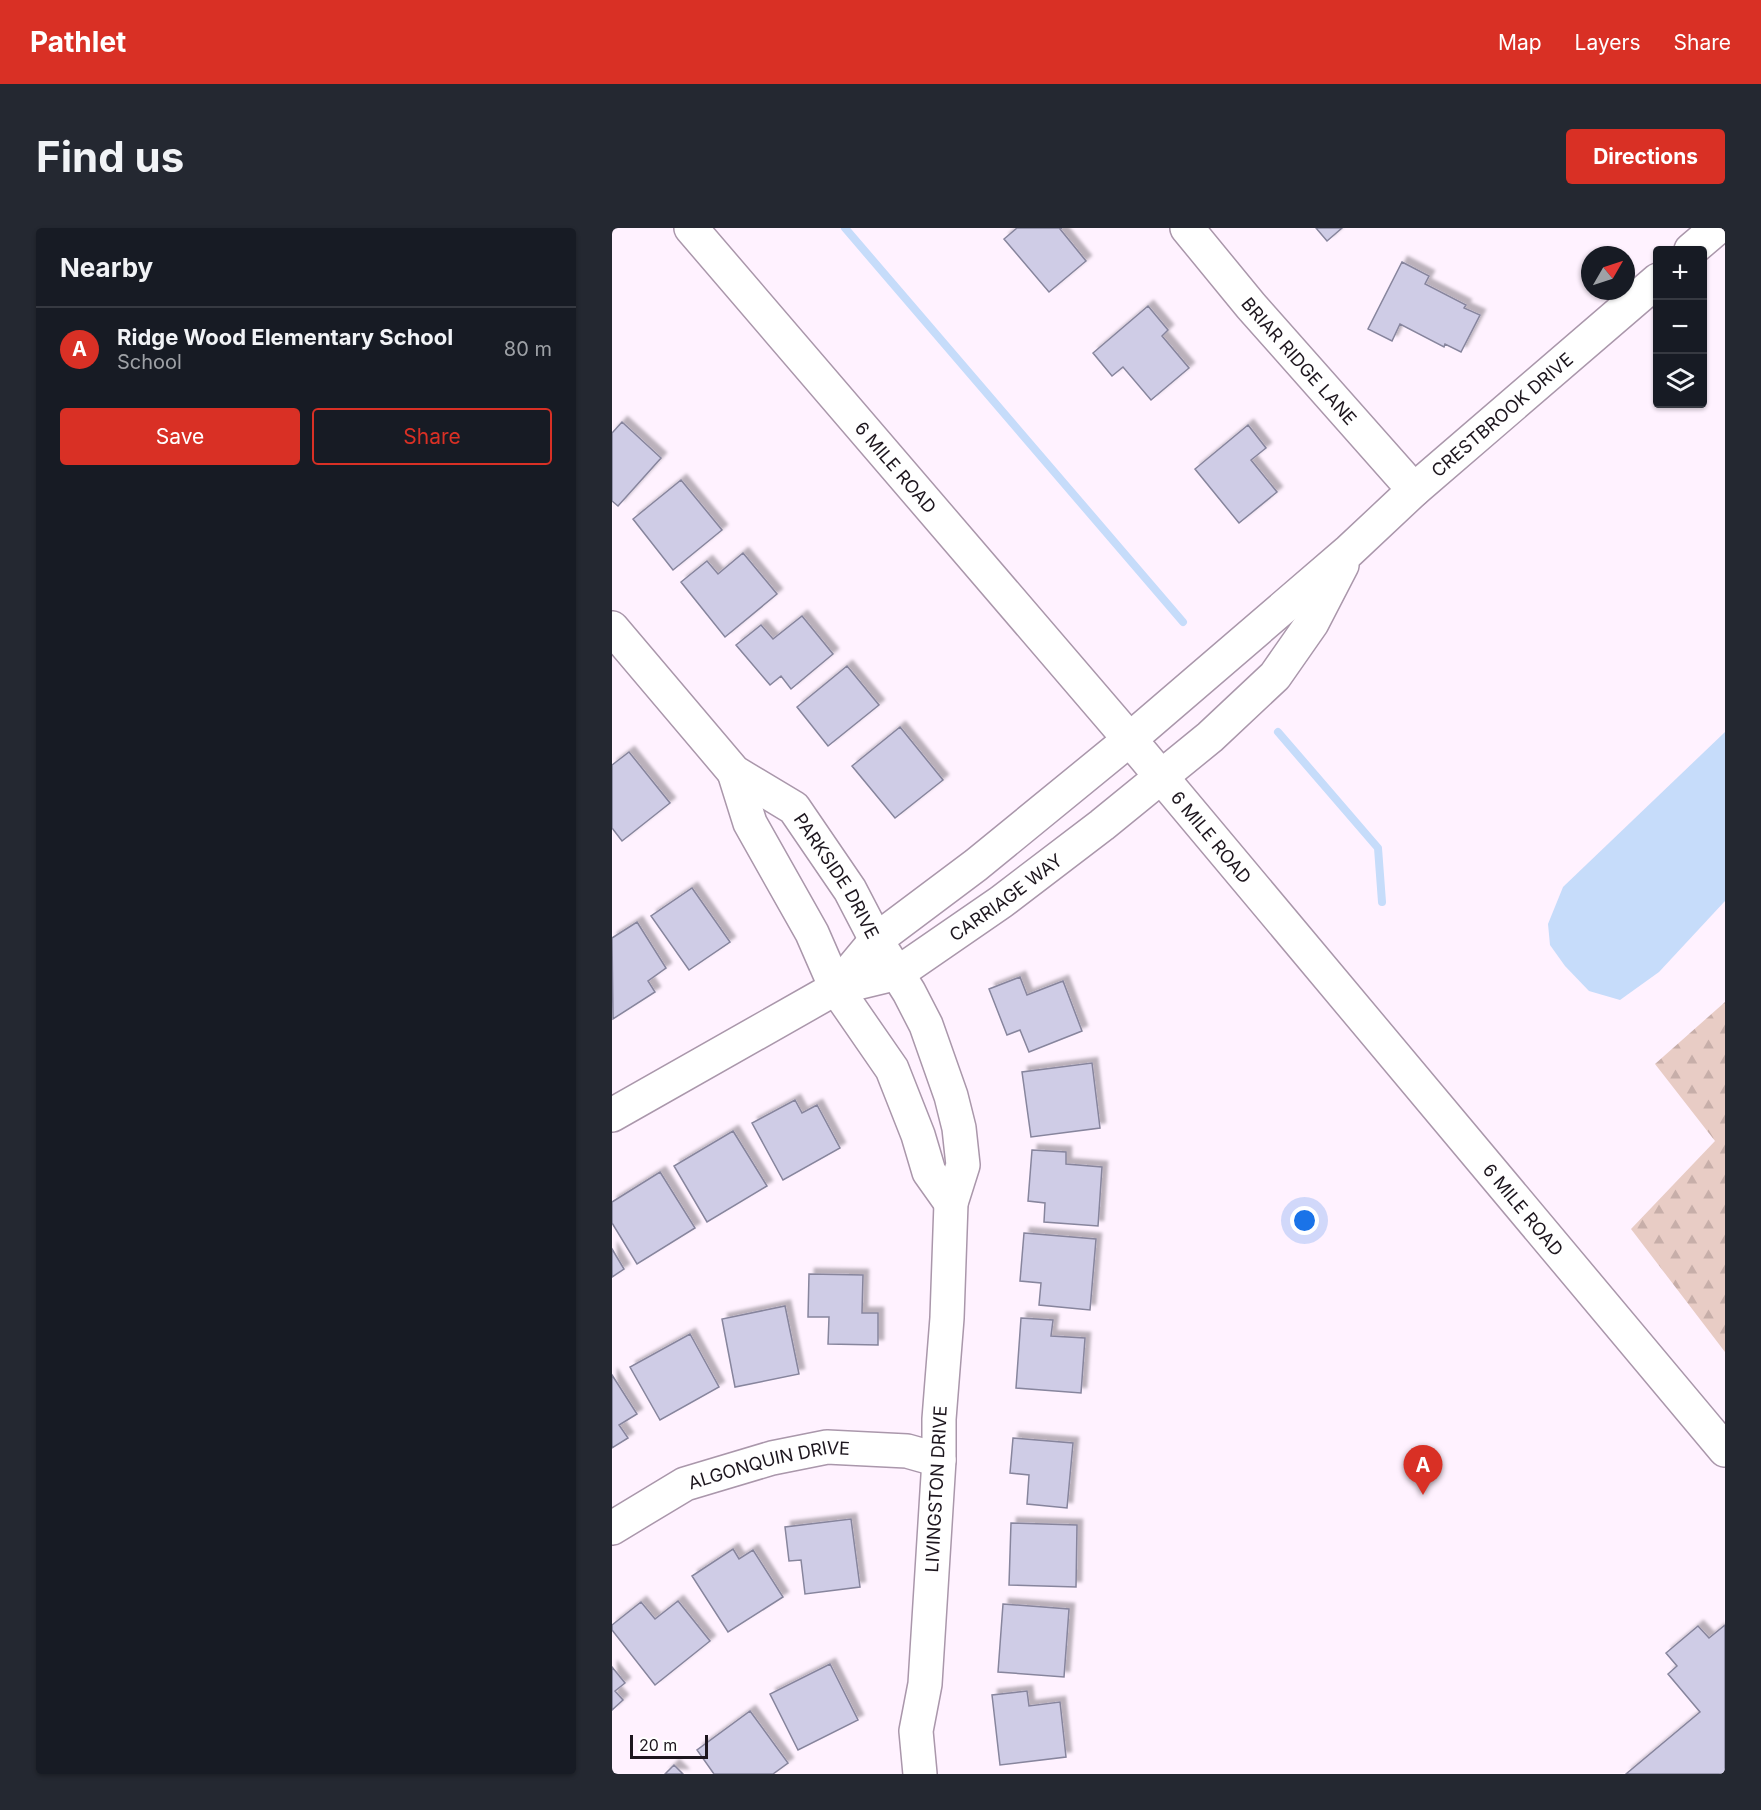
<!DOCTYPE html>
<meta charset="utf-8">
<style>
:root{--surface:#171b24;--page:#242831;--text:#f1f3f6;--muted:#9ea1a6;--line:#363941;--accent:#d93025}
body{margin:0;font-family:Inter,sans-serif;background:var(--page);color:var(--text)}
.controls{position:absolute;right:18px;top:18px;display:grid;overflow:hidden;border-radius:6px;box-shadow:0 2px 4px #0004}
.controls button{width:54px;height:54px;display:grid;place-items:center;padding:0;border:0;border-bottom:2px solid var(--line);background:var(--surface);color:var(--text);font:30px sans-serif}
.compass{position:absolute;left:969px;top:18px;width:54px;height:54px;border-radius:50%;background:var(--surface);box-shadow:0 2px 4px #0004;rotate:51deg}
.scale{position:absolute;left:18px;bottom:15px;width:78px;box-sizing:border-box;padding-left:6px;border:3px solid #1d161e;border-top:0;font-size:16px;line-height:21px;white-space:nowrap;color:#1d161e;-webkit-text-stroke:4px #fff;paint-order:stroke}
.you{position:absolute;left:693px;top:993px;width:21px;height:21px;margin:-15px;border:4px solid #fff;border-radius:50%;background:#1a73e8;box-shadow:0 0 0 9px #1a73e833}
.badge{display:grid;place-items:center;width:39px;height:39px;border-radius:50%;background:var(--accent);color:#fff;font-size:20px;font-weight:700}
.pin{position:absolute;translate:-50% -50px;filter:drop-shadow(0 2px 3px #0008)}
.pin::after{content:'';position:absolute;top:32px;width:21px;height:18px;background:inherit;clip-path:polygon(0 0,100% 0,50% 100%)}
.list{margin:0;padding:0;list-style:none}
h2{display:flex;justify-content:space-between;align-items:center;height:78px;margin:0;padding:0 24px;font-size:26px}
h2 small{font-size:20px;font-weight:400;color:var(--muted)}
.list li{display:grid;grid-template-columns:39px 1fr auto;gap:18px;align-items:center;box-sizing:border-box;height:84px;padding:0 24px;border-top:2px solid var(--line)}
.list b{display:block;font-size:22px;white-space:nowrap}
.list p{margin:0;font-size:20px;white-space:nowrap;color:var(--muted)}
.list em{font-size:20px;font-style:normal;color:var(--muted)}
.actions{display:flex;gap:12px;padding:18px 24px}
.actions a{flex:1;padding:14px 0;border:2px solid var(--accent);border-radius:6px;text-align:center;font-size:21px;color:var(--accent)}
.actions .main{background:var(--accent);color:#fff}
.icon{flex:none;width:33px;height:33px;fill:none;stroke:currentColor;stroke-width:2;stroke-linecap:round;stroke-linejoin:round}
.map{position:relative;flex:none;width:1113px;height:1546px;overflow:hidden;border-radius:6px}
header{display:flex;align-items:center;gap:36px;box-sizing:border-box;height:84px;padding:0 30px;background:var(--accent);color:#fff}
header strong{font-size:28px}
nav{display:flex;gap:33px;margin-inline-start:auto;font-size:21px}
.intro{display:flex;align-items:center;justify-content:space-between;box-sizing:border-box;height:144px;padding:0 36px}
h1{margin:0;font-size:42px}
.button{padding:15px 27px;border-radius:6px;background:var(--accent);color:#fff;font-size:21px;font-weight:700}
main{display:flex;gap:36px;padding:0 36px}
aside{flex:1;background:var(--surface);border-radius:6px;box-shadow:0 2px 4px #0004}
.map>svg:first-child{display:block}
.forest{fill:url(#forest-firs)}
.water{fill:#c6dcfa}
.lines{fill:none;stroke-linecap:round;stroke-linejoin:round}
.stream{stroke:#c6dcfa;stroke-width:8}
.building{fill:#cfcce6;stroke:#87859d;stroke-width:1.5;filter:url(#shadow)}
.minor-casing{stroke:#aa97ab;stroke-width:36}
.minor{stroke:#fff;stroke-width:33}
.labels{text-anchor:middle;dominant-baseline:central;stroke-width:5;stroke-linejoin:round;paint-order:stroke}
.street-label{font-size:18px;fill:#1d161e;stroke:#fff}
</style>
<header>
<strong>Pathlet</strong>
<nav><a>Map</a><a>Layers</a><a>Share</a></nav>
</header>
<div class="intro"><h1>Find us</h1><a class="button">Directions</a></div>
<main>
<aside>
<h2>Nearby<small></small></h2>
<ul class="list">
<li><span class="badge">A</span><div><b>Ridge Wood Elementary School</b><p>School</p></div><em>80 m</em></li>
</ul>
<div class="actions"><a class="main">Save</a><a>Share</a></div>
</aside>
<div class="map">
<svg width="1113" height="1546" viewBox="0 0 1113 1546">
<defs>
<pattern id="forest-firs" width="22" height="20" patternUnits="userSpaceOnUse" patternTransform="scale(1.5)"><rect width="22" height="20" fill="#e8ccc5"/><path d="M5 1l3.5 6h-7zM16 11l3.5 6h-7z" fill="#c7aea9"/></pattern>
<filter id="shadow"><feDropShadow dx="5.5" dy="-5.5" stdDeviation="1.5" flood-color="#0004"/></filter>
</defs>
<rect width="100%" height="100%" fill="#fff2ff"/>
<path class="forest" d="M 1113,774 L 1113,1124 L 1019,1001 L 1103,913 L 1043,836 Z"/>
<path class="water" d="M 1113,504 L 1113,673 L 1047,744 L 1008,772 L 977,763 L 953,738 L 938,717 L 936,696 L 951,659 Z"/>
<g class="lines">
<path class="stream" d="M 233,0 L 571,394
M 666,504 L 766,620 L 770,674"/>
</g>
<path class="building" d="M 405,0 L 450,0 L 448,1 L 474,33 L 437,64 L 392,11 Z
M 704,0 L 730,0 L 715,13 Z
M 790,34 L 817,48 L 813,56 L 854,77 L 852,80 L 868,87 L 849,124 L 833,116 L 832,119 L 788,96 L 780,113 L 756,101 Z
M 536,78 L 556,102 L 550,108 L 577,140 L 539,172 L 511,139 L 500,148 L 481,125 Z
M 10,194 L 49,230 L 6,278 L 0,273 L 0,205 Z
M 636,197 L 654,220 L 639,232 L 665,264 L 627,295 L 583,241 Z
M 69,252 L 110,302 L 61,342 L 21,291 Z
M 131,325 L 165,366 L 113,409 L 69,354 L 95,333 L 106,346 Z
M 190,388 L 221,426 L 179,461 L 169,448 L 158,457 L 124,417 L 149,397 L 161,411 Z
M 235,438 L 267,477 L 216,518 L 185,479 Z
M 288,499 L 331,552 L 283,590 L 240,538 Z
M 17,524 L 58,575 L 10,613 L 0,600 L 0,537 Z
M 80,660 L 118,714 L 77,742 L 39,688 Z
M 25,694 L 54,740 L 36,753 L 43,764 L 1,791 L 0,710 Z
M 408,749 L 415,767 L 451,753 L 470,803 L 417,824 L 408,802 L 395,807 L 377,761 Z
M 480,835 L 488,900 L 419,909 L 410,844 Z
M 183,872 L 190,885 L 205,877 L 228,920 L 171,952 L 140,895 Z
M 121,903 L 155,958 L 95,994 L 62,938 Z
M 420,922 L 454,924 L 454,936 L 490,939 L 486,998 L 432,994 L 433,975 L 416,973 Z
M 48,944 L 83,1000 L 25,1036 L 0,995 L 0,974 Z
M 412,1005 L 484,1011 L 478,1082 L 427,1077 L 429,1055 L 408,1053 Z
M 0,1021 L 12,1041 L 0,1049 Z
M 197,1046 L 251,1047 L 250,1085 L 266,1085 L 266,1117 L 216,1116 L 217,1089 L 196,1089 Z
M 173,1078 L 187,1146 L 123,1159 L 110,1091 Z
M 409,1090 L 441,1092 L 439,1108 L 473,1110 L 469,1165 L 404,1160 Z
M 78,1106 L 107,1159 L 48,1192 L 18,1139 Z
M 0,1147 L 25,1186 L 7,1197 L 16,1210 L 0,1220 Z
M 401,1210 L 461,1215 L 455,1280 L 415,1276 L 417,1247 L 398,1245 Z
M 239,1291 L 248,1359 L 193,1366 L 189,1332 L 177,1333 L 173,1299 Z
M 399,1295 L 465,1297 L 464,1359 L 397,1357 Z
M 121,1321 L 127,1331 L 141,1322 L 171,1369 L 116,1404 L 80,1348 Z
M 66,1373 L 98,1413 L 43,1457 L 0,1402 L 0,1397 L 29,1374 L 43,1391 Z
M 391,1376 L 457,1381 L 452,1449 L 386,1444 Z
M 1113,1397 L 1113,1546 L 1014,1546 L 1088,1484 L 1056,1446 L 1065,1438 L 1054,1425 L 1086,1398 L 1097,1410 Z
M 218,1436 L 246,1492 L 186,1522 L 158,1466 Z
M 0,1439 L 13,1455 L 3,1463 L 11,1472 L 0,1482 Z
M 415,1463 L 417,1478 L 448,1474 L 454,1529 L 388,1537 L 380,1467 Z
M 138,1483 L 176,1535 L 161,1546 L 102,1546 L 85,1522 Z
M 62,1537 L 71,1546 L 53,1546 Z"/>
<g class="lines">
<defs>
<g id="minor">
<path id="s1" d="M 79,0 L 531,527 L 1113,1222"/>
<path id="s2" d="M 575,0 L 639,78 L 802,262"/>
<path d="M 1079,22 L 1105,0"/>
<path id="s3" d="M 0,400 L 122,544 L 182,580 L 238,662 L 264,712 L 297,764 L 314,797 L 339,868 L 347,900 L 351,937 L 339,975 L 335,1090 L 327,1191 L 327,1232 L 313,1456 L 304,1503 L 308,1546"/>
<path d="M 122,544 L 138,595 L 200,705 L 224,760 L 280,841 L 306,907 L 317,944 L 339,975"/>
<path id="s4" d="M 224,760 L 264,712 L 364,637 L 517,512 L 737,323 L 802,262 L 1046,52"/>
<path id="s5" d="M 0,887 L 224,760 L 286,745 L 389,674 L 490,597 L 598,509 L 663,448 L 700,395 L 730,337"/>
<path id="s6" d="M 0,1300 L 73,1256 L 160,1230 L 215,1219 L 295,1223 L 327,1232"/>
</g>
</defs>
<use href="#minor" class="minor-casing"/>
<use href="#minor" class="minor"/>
</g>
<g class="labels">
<g class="street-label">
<text stroke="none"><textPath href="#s2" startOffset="174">BRIAR RIDGE LANE</textPath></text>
<text stroke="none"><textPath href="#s4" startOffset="880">CRESTBROOK DRIVE</textPath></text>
<text stroke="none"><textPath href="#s1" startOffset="315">6 MILE ROAD</textPath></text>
<text stroke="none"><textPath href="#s1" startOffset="801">6 MILE ROAD</textPath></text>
<text stroke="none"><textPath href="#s3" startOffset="339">PARKSIDE DRIVE</textPath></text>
<text stroke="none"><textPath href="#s5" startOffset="453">CARRIAGE WAY</textPath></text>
<text stroke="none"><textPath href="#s1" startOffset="1287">6 MILE ROAD</textPath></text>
<text stroke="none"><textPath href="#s6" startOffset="172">ALGONQUIN DRIVE</textPath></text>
<text transform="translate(324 1261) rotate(-87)">LIVINGSTON DRIVE</text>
</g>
</g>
</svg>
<div class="controls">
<button>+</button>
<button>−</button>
<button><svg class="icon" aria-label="layers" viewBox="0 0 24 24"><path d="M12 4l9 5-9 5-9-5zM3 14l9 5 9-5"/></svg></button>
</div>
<svg class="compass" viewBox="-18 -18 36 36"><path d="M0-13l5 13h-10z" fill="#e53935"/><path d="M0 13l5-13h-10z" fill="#9ea1a6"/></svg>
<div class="scale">20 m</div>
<div class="you"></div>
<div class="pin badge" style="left:811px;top:1267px">A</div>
</div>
</main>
